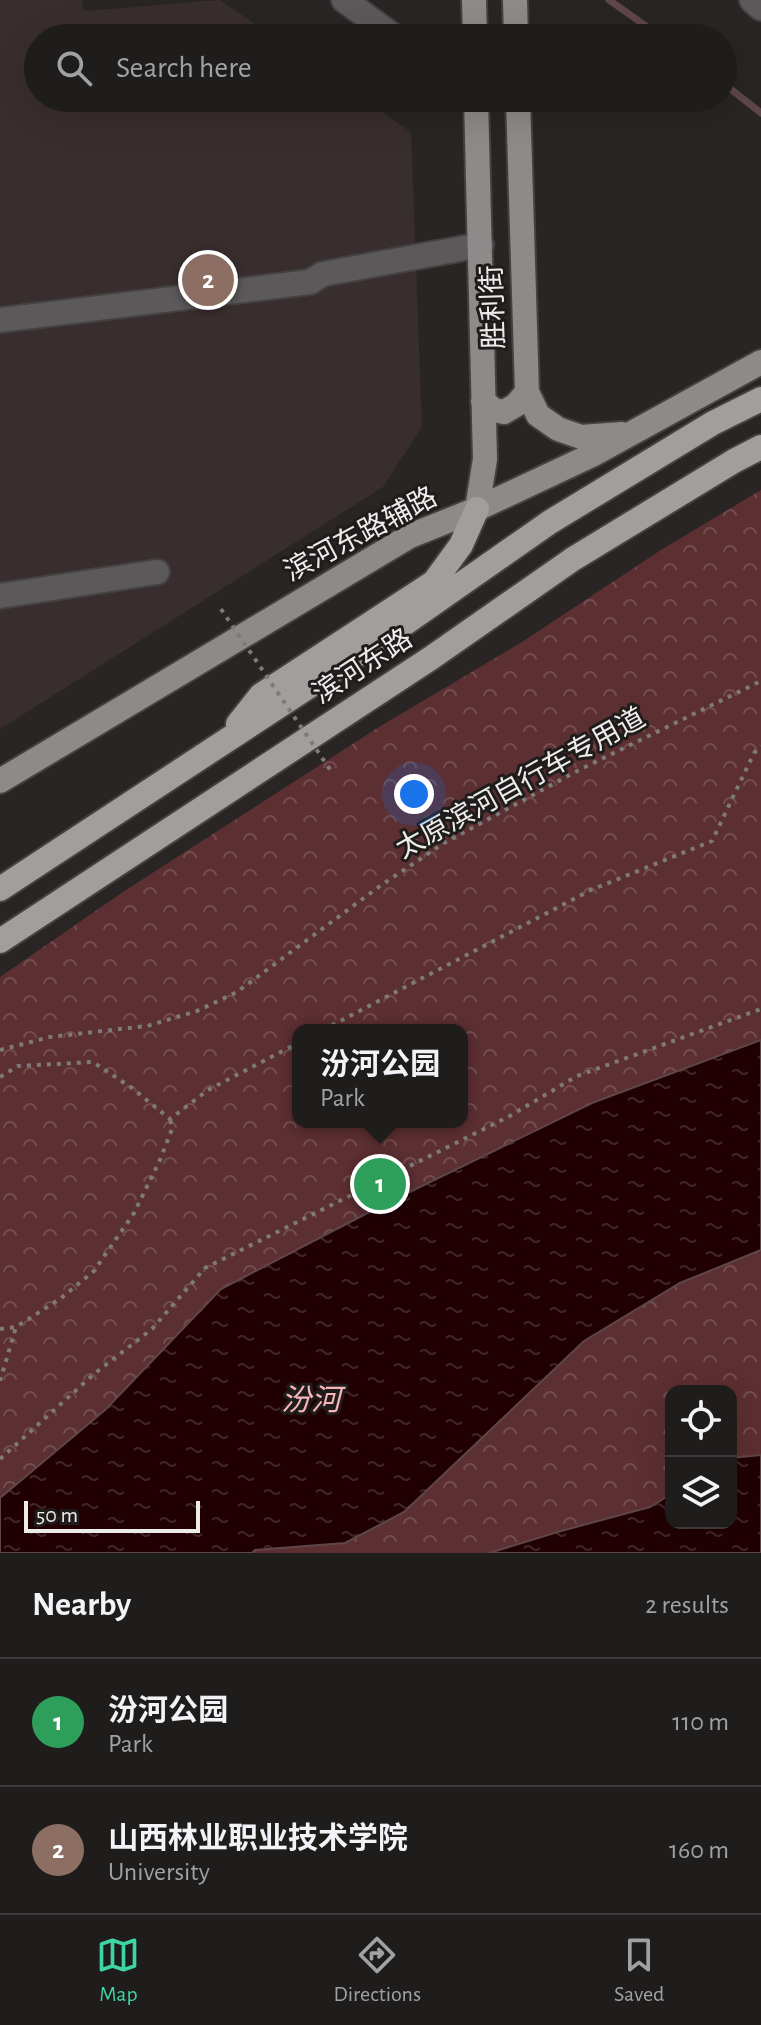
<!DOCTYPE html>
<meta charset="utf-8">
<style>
:root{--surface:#1f1c1c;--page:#2c2929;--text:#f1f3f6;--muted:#a1a1a3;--line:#3c3a3b;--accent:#3ed4a3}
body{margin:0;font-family:"Alegreya Sans","Noto Sans SC",sans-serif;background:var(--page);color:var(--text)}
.controls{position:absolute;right:24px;bottom:24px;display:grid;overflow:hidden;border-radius:16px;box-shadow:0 8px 32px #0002}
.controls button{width:72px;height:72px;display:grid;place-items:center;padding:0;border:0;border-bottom:2px solid var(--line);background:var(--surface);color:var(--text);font:40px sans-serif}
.scale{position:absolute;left:24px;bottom:20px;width:176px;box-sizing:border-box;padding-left:8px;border:4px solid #eeebeb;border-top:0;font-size:22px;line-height:28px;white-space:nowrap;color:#eeebeb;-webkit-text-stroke:6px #1f1c1c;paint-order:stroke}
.you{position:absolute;left:414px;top:794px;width:28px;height:28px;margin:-20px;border:6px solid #fff;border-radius:50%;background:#1a73e8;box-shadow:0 0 0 12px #1a73e833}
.badge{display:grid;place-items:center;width:52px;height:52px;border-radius:50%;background:var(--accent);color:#fff;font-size:26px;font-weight:700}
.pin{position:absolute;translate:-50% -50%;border:4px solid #fff;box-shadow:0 2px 8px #0006}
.popup{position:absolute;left:292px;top:1024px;width:176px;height:104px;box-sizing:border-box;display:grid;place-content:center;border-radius:16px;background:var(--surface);filter:drop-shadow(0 2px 6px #0005);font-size:26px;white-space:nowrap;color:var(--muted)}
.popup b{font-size:30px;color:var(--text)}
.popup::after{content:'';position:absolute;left:50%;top:100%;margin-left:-16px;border:16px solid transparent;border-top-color:var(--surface)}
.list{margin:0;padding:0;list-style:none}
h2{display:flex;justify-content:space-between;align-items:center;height:104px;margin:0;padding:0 32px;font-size:34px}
h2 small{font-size:26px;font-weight:400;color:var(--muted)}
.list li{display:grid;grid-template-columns:52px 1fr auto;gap:24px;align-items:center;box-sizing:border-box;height:128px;padding:0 32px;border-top:2px solid var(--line)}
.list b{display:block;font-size:30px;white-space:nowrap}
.list p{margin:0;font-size:26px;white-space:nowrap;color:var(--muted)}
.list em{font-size:26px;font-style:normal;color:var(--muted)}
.icon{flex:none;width:44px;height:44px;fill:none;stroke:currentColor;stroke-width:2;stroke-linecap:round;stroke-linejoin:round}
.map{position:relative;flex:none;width:761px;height:1553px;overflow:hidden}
.search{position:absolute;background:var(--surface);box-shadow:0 8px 32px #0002;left:24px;right:24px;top:24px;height:88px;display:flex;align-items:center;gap:20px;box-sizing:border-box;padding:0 28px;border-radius:44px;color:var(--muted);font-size:30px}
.sheet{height:360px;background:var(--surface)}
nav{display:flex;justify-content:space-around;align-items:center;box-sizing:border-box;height:112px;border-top:2px solid var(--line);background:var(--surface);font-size:22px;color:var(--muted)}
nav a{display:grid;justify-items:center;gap:4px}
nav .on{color:var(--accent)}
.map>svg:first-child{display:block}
.built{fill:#392e2f}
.park{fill:url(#park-crowns);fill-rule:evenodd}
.water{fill:url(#water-ripples);stroke:#5e4649;stroke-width:2}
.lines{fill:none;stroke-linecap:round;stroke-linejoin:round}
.stream{stroke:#5e4649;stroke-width:7}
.minor-casing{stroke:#454141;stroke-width:28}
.major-casing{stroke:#454141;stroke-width:28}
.highway-casing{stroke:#454141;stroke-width:28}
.path{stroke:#7e7a7a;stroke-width:4;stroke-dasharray:4 6;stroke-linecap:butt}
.minor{stroke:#5b5959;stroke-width:24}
.major{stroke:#8e8a8a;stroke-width:24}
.highway{stroke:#a39e9e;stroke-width:24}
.path-bridge{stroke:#7e7a7a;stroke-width:4;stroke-dasharray:4 6;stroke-linecap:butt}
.labels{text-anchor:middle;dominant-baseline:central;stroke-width:6;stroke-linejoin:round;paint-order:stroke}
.street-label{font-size:28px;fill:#eeebeb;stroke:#1f1c1c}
.water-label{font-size:30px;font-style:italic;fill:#f8b4b6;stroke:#1f1c1c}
</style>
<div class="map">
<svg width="761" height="1553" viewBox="0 0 761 1553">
<defs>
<pattern id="park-crowns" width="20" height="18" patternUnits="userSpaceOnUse" patternTransform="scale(2)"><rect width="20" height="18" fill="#5c2f32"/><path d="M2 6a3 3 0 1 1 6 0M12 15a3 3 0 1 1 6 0" fill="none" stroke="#744d50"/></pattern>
<pattern id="water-ripples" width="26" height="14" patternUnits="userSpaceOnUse" patternTransform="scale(2)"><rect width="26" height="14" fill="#210004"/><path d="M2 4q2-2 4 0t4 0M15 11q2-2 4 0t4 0" fill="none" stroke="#422529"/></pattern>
</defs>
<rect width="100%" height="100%" fill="#292525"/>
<path class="built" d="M 0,0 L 82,0 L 84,11 L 220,0 L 275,38 L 38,38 L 38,98 L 362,98 L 411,132 L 422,427 L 383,487 L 0,729 Z"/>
<path class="park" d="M 761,490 L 761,1553 L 0,1553 L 0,977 L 123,892 L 379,727 L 522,642 L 661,550 ZM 298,1030 L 462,1030 L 462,1122 L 298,1122 ZM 671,1391 L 731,1391 L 731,1523 L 671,1523 Z"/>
<path class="water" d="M 761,1040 L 761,1250 L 680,1283 L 584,1341 L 404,1512 L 345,1543 L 255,1550 L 252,1553 L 0,1553 L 0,1498 L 105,1410 L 221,1289 L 383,1205 L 592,1103 Z
M 761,1455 L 761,1553 L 489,1553 L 561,1531 L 650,1507 L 671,1494 L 671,1523 L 731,1523 L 731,1458 Z"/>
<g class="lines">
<path class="stream" d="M 609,0 L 663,38
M 723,83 L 761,113"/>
<defs>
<path id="minor" d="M 344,0 L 396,38
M 752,0 L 761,8
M 0,320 L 310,282 L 323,274 L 481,245
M 0,596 L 157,572"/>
<path id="major" d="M 474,0 L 475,38
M 515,0 L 516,38
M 476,98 L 485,459 L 477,509
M 518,98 L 527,392 L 538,415 L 558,429 L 581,437 L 622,434
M 483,401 L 494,410 L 504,412 L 516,405 L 527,392
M 0,781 L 410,536 L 477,509 L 592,455 L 761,362"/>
<path id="highway" d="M 238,724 L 261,695 L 434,582 L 461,545 L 477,509
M 0,889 L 407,622 L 550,522 L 713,423 L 761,399
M 0,941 L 431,658 L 573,559 L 734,461 L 761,447"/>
</defs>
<use href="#minor" class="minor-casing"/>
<use href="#major" class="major-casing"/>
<use href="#highway" class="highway-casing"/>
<path class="path" d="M 323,1030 L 591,890 L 712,841 L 754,753 L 761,746
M 0,1050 L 50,1037 L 147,1026 L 197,1011 L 237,992 L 380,886 L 444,843 L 579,770 L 761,681
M 0,1077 L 18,1066 L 93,1062 L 132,1088 L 170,1119 L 208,1090 L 298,1043
M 0,1329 L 16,1327 L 60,1299 L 94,1271 L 134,1213 L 160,1160 L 172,1129 L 170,1119
M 0,1381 L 16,1327
M 0,1459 L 94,1374 L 152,1329 L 205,1268 L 508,1117 L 577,1076 L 761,1009"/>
<use href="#minor" class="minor"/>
<use href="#major" class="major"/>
<use href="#highway" class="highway"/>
<path class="path-bridge" d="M 221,609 L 331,771"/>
</g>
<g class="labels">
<g class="street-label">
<text transform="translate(494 307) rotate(-92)">胜利街</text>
<text transform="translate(361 535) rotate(-28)">滨河东路辅路</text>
<text transform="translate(363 667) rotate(-33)">滨河东路</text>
<text transform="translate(521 784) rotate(-29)">太原滨河自行车专用道</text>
</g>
<g class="water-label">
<text x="311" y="1401">汾河</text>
</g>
</g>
</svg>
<div class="controls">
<button><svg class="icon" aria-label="locate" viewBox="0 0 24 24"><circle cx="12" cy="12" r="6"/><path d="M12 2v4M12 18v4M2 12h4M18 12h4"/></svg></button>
<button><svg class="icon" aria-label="layers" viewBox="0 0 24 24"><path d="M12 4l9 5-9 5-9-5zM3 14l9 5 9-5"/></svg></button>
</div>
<div class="scale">50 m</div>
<div class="you"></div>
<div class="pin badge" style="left:380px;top:1184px;background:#2e9e5b">1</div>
<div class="popup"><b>汾河公园</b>Park</div>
<div class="pin badge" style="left:208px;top:280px;background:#8d6e63">2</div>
<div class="search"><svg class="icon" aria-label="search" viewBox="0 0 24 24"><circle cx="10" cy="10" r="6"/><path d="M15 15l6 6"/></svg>Search here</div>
</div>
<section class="sheet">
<h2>Nearby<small>2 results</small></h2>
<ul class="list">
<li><span class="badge" style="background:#2e9e5b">1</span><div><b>汾河公园</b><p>Park</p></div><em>110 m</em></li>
<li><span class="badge" style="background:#8d6e63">2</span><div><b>山西林业职业技术学院</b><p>University</p></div><em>160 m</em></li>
</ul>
</section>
<nav>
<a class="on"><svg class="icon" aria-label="map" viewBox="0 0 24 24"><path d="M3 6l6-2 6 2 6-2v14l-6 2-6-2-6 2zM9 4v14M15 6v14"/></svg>Map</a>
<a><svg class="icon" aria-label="directions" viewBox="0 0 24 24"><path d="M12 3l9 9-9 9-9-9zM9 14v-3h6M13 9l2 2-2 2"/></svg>Directions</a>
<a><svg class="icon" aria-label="saved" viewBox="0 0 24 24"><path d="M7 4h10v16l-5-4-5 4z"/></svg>Saved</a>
</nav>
